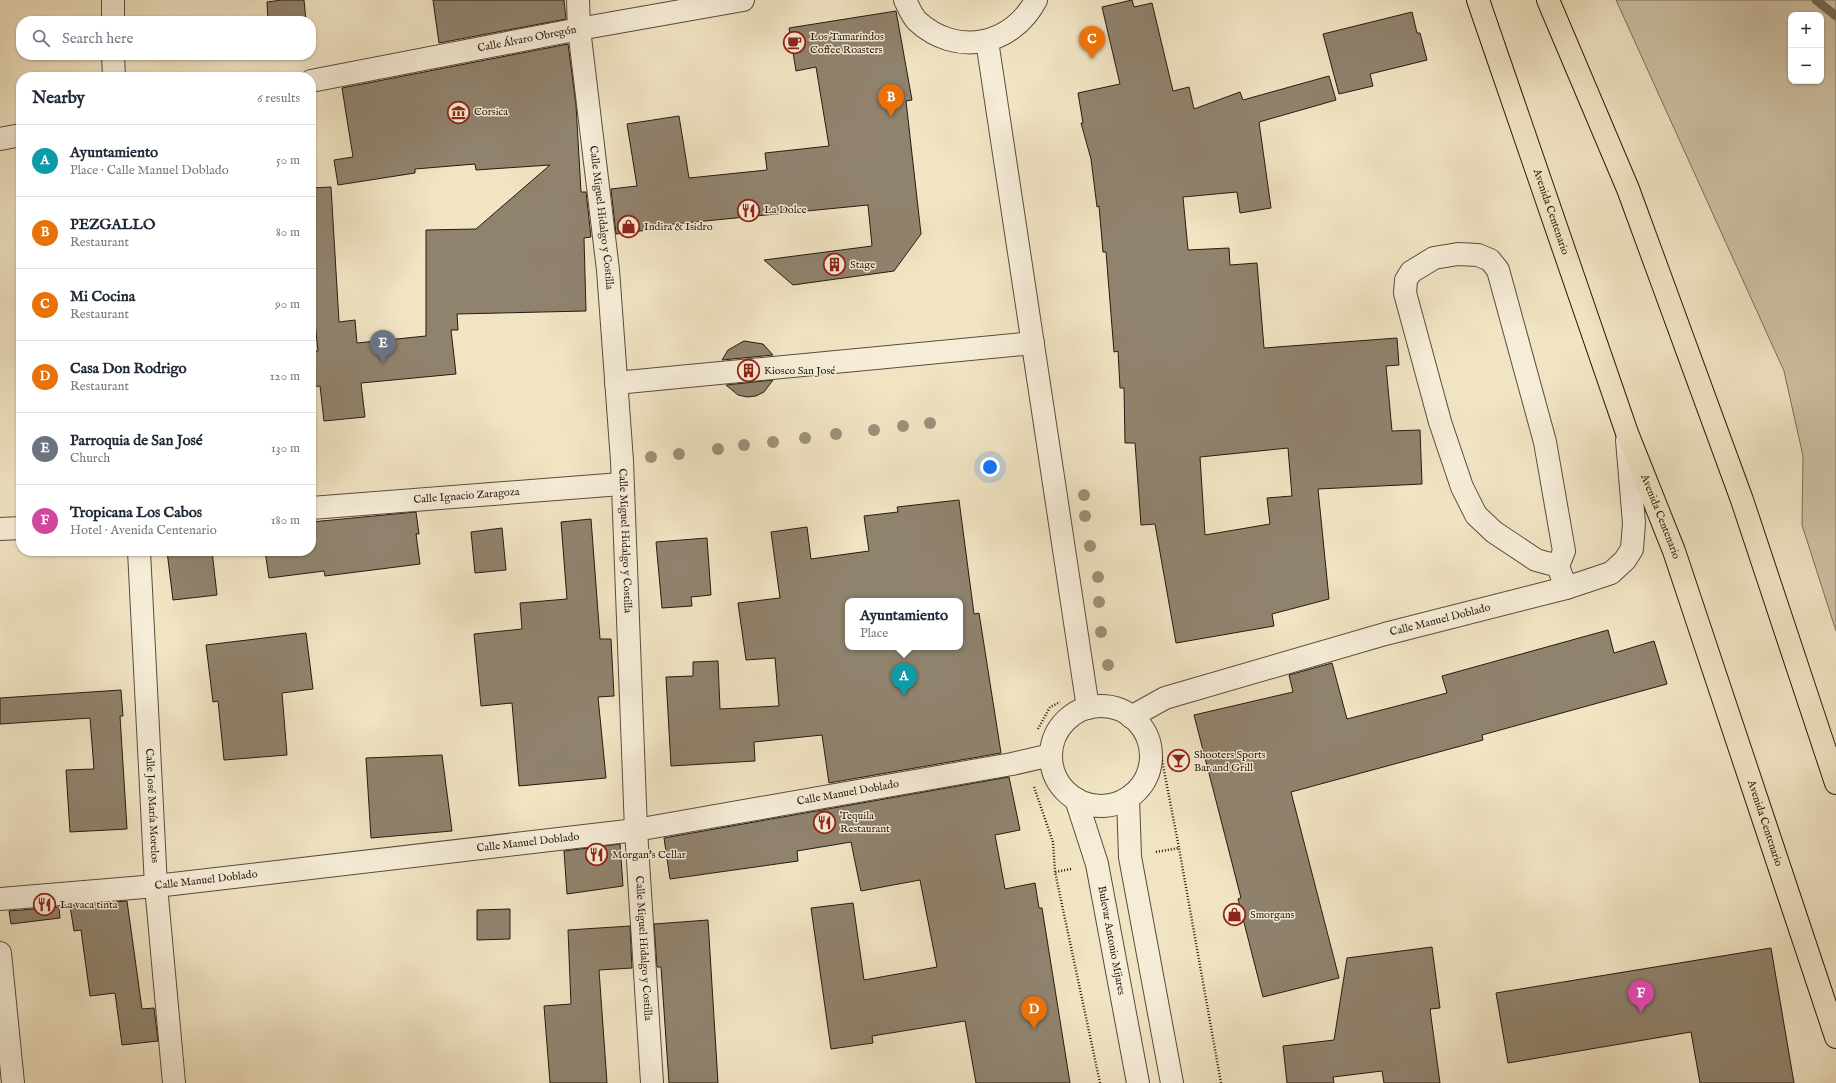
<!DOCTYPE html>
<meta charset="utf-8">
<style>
:root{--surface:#fff;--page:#f6f6f7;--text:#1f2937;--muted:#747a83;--line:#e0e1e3;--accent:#8f2418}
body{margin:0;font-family:"IM FELL English",serif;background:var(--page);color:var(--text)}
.controls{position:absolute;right:12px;top:12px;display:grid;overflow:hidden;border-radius:8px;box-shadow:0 1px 3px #0004}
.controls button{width:36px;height:36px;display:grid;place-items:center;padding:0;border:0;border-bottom:1px solid var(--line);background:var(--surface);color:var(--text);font:20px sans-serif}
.you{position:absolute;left:990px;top:467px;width:14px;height:14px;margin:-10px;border:3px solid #fff;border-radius:50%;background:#1a73e8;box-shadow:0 0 0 6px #1a73e833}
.badge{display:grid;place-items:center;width:26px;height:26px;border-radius:50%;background:var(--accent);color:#fff;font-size:13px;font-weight:700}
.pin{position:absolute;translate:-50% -33px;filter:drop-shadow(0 1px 2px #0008)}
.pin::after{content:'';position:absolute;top:21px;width:14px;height:12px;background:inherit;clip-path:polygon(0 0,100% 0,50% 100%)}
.popup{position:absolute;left:845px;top:598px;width:118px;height:52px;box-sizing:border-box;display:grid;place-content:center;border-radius:8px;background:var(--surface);filter:drop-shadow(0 1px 3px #0005);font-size:13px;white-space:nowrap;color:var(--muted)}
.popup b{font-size:15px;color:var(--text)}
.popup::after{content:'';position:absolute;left:50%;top:100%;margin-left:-8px;border:8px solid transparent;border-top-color:var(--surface)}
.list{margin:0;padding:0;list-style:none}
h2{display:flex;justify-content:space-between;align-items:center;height:52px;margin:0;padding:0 16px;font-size:17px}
h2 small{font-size:13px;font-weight:400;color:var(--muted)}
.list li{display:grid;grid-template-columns:26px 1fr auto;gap:12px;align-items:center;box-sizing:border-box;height:72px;padding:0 16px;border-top:1px solid var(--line)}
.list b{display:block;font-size:15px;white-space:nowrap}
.list p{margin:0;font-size:13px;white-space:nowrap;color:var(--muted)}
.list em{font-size:13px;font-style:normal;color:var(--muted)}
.icon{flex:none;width:22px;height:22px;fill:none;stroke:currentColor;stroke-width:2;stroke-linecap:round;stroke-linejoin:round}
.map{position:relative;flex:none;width:1836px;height:1083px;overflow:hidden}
.search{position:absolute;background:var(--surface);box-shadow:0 1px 3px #0004;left:16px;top:16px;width:300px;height:44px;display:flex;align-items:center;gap:10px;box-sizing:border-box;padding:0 14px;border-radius:16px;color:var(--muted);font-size:15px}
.panel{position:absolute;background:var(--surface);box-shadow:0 1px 3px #0004;left:16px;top:72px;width:300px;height:484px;border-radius:16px}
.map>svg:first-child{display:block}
.green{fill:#cec2a5;stroke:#7a6e5b;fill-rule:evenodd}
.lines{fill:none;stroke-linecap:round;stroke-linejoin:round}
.stream{stroke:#766a57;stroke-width:9}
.building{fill:#90836e;stroke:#261a11;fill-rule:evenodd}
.minor-casing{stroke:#594c3e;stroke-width:24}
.major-casing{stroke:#261a11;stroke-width:24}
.path{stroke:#261a11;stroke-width:2.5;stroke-dasharray:1 2;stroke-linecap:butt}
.minor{stroke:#f6edd8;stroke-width:22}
.major{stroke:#f1e4c3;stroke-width:22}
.tree{fill:#9d9079}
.labels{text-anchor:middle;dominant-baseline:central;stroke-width:3;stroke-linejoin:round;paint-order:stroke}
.poi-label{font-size:11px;fill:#261a11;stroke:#f6edd8;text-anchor:start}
.street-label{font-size:11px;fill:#261a11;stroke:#f6edd8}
</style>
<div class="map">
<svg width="1836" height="1083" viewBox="0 0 1836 1083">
<rect width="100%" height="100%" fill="#f1e4c3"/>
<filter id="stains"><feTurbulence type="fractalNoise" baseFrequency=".005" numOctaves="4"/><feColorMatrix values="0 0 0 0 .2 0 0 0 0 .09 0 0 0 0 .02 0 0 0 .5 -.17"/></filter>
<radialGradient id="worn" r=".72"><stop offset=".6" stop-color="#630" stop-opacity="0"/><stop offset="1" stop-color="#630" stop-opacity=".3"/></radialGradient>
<path class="green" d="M 1616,0 L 1836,0 L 1836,631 L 1802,525 L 1803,456 L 1784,371 ZM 1791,15 L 1821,15 L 1821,81 L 1791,81 Z"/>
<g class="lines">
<path class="stream" d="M 1816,0 L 1836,16"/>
</g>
<path class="building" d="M 282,0 L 304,0 L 306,21 L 268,21 L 267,2 Z
M 433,0 L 564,0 L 566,19 L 439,43 Z
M 1132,0 L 1134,7 L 1152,3 L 1173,91 L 1189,87 L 1194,109 L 1240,92 L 1243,100 L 1329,76 L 1336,100 L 1259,122 L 1271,208 L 1240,213 L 1237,192 L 1183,197 L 1188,250 L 1229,248 L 1230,265 L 1257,263 L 1264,348 L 1397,338 L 1399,365 L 1386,366 L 1392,431 L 1420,430 L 1422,484 L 1318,489 L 1329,599 L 1272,614 L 1274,626 L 1176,643 L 1155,524 L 1141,525 L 1135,443 L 1125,443 L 1124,388 L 1120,388 L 1118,351 L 1114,352 L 1106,252 L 1103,252 L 1099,206 L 1097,207 L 1091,159 L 1081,123 L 1083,123 L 1078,93 L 1120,84 L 1102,7 ZM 1288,448 L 1292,496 L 1267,498 L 1270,524 L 1205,535 L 1200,457 Z
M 896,11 L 912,100 L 906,101 L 921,234 L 894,271 L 793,285 L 764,260 L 872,246 L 868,205 L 664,225 L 664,228 L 616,234 L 611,189 L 637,186 L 627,124 L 679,116 L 689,178 L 767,170 L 765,153 L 829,146 L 816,67 L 796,71 L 789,28 Z
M 1412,12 L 1417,33 L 1420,33 L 1427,60 L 1370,74 L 1373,86 L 1339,94 L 1323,34 Z
M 568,44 L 576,105 L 581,192 L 586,192 L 591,237 L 584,238 L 586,311 L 457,314 L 458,330 L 451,330 L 456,374 L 361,383 L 365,417 L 324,421 L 320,386 L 311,387 L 311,351 L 318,351 L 311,286 L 311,188 L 331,187 L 339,322 L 355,320 L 357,343 L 426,336 L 426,230 L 476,229 L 550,165 L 476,170 L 475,164 L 415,169 L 415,173 L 338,185 L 334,160 L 353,157 L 342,88 Z
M 744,341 L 763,344 L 773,355 L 722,360 L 728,350 Z
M 773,380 L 764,392 L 756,396 L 747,397 L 738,395 L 726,385 Z
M 959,500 L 974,614 L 979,613 L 1001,753 L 829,783 L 822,735 L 754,742 L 755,761 L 671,766 L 666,677 L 693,676 L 693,662 L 718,661 L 720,709 L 779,706 L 775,658 L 746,660 L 738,603 L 780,598 L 771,532 L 807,527 L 811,559 L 869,551 L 864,516 L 898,512 L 897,507 ZM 848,601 L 960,601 L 960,647 L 848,647 Z
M 416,512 L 419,534 L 416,534 L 420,564 L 325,576 L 324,571 L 269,578 L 265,551 L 311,551 L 311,522 Z
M 591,519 L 600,639 L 611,639 L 614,696 L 598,697 L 606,778 L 519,786 L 512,703 L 481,706 L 474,634 L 522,629 L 520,603 L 567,599 L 561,522 Z
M 502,528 L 506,570 L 475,573 L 471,532 Z
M 707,538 L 711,595 L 691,597 L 692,606 L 662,608 L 656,542 Z
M 167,551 L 212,551 L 217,595 L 173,600 Z
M 1608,630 L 1614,653 L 1654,641 L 1667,684 L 1482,735 L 1483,740 L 1291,792 L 1339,978 L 1263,997 L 1238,899 L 1241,898 L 1194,715 L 1293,692 L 1289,675 L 1332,663 L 1347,719 L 1447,693 L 1442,676 Z
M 306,633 L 313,689 L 282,693 L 287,755 L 224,760 L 218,701 L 213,702 L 206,645 Z
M 121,690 L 123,716 L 120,716 L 127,829 L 70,832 L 66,770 L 94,769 L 90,718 L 0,724 L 0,698 Z
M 442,755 L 452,831 L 371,838 L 366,758 Z
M 1009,777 L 1020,830 L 995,835 L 1005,889 L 1035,883 L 1039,908 L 1042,908 L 1070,1083 L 976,1083 L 965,1021 L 872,1036 L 873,1043 L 831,1049 L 811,908 L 853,903 L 864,980 L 937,967 L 920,880 L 861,891 L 851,842 L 797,851 L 798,861 L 670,879 L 664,838 Z
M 620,844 L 623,886 L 567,894 L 564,851 Z
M 127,901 L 142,1009 L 154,1008 L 158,1041 L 122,1045 L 115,993 L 90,996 L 81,930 L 74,931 L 70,906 Z
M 59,907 L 60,918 L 11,924 L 9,911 Z
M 510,909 L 510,939 L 477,940 L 477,910 Z
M 708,920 L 718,1083 L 669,1083 L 661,967 L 657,967 L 654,924 Z
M 630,926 L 632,968 L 599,970 L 607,1083 L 550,1083 L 544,1006 L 571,1004 L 568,930 Z
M 1432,947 L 1440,1008 L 1430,1009 L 1440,1083 L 1384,1083 L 1382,1071 L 1333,1077 L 1334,1083 L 1287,1083 L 1283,1046 L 1334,1040 L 1347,958 Z
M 1771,948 L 1794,1083 L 1700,1083 L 1691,1032 L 1508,1063 L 1496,993 Z"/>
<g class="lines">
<defs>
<g id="minor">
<path d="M 113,0 L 113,21"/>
<path id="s1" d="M 578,0 L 579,29 L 608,270 L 622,461 L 636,830 L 652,1083"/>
<path d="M 905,0 C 908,6 912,16 917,21 C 956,57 1012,46 1036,0"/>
<path d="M 987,41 L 1088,708"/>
<path d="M 113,55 L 114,77"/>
<path id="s2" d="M 311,81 L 579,29 L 743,0"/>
<path d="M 0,139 L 21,135"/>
<path d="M 616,383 L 1033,343"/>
<path id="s3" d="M 311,508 L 621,484"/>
<path d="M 0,529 L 21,528"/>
<path id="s4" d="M 139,551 L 156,886 L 174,1083"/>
<path d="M 1558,566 L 1536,560 L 1494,532 L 1476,515 L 1462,487 L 1440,422 L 1405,293 L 1406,280 L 1411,272 L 1434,258 L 1458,254 L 1478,255 L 1490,260 L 1498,270 L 1545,442 L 1564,551 L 1558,566 L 1566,588"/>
<circle cx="1101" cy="756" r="50"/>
<path id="s5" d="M 1131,717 L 1165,698 L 1385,634 L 1566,588 L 1611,573 L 1625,560 L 1632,549 L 1634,523 L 1627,440"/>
<path d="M 1128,798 L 1130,857 L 1172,1083"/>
<path id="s6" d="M 1076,799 L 1097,864 L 1138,1083"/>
<path id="s7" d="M 0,899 L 156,886 L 636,830 L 1012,764 L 1051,755"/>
<path d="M 0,953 L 13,1083"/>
</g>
<g id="major">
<path id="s8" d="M 1478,0 L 1627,433 L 1674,551 L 1836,1037"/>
<path d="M 1548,0 L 1628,189 L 1742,500 L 1836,783"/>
</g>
</defs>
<use href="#minor" class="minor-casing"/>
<use href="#major" class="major-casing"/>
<path class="path" d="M 1038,729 L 1050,707 L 1060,702
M 1157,734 L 1179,848
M 1034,787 L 1053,842 L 1055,872
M 1156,852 L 1179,848 L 1221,1083
M 1071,869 L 1055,872 L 1100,1083"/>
<use href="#minor" class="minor"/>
<use href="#major" class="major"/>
</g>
<g class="tree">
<circle cx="930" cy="423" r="6"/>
<circle cx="903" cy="426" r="6"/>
<circle cx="874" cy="430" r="6"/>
<circle cx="836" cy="434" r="6"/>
<circle cx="805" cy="438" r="6"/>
<circle cx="773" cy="442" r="6"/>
<circle cx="744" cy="445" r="6"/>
<circle cx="718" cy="449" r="6"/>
<circle cx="679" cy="454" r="6"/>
<circle cx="651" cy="457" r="6"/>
<circle cx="1084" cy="495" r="6"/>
<circle cx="1085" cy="516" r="6"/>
<circle cx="1090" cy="546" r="6"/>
<circle cx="1098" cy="577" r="6"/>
<circle cx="1099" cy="602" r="6"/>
<circle cx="1101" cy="632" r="6"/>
<circle cx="1108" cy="665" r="6"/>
</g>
<defs>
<symbol id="cafe-ring" viewBox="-11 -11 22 22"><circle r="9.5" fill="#f6edd8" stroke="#8f2418" stroke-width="1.5"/><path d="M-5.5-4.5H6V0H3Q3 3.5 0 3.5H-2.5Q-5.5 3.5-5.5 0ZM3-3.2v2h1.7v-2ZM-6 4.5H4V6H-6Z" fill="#8f2418"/></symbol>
<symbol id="museum-ring" viewBox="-11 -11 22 22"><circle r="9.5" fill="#f6edd8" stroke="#8f2418" stroke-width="1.5"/><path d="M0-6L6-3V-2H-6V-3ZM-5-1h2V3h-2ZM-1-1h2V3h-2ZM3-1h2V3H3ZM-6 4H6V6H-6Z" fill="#8f2418"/></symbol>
<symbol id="restaurant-ring" viewBox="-11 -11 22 22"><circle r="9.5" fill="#f6edd8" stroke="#8f2418" stroke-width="1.5"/><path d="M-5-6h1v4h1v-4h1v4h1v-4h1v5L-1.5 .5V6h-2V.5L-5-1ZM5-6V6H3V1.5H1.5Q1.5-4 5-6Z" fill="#8f2418"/></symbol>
<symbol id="shop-ring" viewBox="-11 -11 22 22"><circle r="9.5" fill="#f6edd8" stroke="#8f2418" stroke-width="1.5"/><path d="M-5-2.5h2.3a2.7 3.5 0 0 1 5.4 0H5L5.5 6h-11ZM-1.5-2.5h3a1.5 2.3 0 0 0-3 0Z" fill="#8f2418"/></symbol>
<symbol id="building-ring" viewBox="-11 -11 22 22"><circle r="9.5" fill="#f6edd8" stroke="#8f2418" stroke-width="1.5"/><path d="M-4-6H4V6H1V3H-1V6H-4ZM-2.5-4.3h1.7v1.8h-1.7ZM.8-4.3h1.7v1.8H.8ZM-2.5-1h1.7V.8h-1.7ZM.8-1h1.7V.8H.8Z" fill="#8f2418"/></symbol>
<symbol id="bar-ring" viewBox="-11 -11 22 22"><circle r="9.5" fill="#f6edd8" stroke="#8f2418" stroke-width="1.5"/><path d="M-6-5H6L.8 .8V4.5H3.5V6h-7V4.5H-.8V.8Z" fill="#8f2418"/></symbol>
</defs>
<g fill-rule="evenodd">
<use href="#cafe-ring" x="782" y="30" width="25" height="25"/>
<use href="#museum-ring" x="446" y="100" width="25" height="25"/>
<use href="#restaurant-ring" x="736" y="198" width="25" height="25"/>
<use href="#shop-ring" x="616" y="214" width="25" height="25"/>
<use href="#building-ring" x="822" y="252" width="25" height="25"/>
<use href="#building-ring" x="736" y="358" width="25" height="25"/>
<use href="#bar-ring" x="1166" y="748" width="25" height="25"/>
<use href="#restaurant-ring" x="812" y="810" width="25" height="25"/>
<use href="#restaurant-ring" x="584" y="842" width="25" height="25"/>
<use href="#restaurant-ring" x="32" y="892" width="25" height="25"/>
<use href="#shop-ring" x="1222" y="902" width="25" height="25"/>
</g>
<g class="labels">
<g class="poi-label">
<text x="810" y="37">Los Tamarindos<tspan x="810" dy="13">Coffee Roasters</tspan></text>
<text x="474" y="112">Corsica</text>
<text x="764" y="210">La Dolce</text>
<text x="644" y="227">Indira &amp; Isidro</text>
<text x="850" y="265">Stage</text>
<text x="764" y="371">Kiosco San José</text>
<text x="1194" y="755">Shooters Sports<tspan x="1194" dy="13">Bar and Grill</tspan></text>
<text x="840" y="816">Tequila<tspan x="840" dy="13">Restaurant</tspan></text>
<text x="612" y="855">Morgan's Cellar</text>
<text x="60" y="905">La vaca tinta</text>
<text x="1250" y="915">Smorgans</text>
</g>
<g class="street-label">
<text stroke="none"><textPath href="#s2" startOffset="220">Calle Álvaro Obregón</textPath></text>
<text stroke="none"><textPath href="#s8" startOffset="224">Avenida Centenario</textPath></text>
<text stroke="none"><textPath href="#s1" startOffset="219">Calle Miguel Hidalgo y Costilla</textPath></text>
<text stroke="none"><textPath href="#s3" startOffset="156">Calle Ignacio Zaragoza</textPath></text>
<text stroke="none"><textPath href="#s8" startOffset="548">Avenida Centenario</textPath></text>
<text stroke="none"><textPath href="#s1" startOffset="543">Calle Miguel Hidalgo y Costilla</textPath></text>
<text stroke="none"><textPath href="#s5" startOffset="325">Calle Manuel Doblado</textPath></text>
<text stroke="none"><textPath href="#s7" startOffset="855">Calle Manuel Doblado</textPath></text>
<text stroke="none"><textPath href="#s4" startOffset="255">Calle José María Morelos</textPath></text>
<text stroke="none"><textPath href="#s8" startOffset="872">Avenida Centenario</textPath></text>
<text stroke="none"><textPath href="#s7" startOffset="531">Calle Manuel Doblado</textPath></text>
<text stroke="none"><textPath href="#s7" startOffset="207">Calle Manuel Doblado</textPath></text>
<text stroke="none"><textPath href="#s6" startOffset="146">Bulevar Antonio Mijares</textPath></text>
<text stroke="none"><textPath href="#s1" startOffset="951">Calle Miguel Hidalgo y Costilla</textPath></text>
</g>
</g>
<rect width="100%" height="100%" filter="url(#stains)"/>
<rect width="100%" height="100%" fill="url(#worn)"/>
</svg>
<div class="controls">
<button>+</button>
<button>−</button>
</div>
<div class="you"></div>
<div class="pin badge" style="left:904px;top:696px;background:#0f9aa8">A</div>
<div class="popup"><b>Ayuntamiento</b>Place</div>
<div class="pin badge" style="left:891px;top:117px;background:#e8710a">B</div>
<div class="pin badge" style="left:1092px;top:59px;background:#e8710a">C</div>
<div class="pin badge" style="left:1034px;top:1029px;background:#e8710a">D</div>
<div class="pin badge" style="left:383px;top:363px;background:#6b7280">E</div>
<div class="pin badge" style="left:1641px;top:1013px;background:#d1479c">F</div>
<div class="search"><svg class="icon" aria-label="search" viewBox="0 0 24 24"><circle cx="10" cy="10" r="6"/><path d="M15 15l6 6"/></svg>Search here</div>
<section class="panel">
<h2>Nearby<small>6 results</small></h2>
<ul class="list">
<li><span class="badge" style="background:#0f9aa8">A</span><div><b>Ayuntamiento</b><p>Place · Calle Manuel Doblado</p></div><em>50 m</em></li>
<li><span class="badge" style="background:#e8710a">B</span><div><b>PEZGALLO</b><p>Restaurant</p></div><em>80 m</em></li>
<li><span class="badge" style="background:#e8710a">C</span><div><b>Mi Cocina</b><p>Restaurant</p></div><em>90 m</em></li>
<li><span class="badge" style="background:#e8710a">D</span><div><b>Casa Don Rodrigo</b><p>Restaurant</p></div><em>120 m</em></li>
<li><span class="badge" style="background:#6b7280">E</span><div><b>Parroquia de San José</b><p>Church</p></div><em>130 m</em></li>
<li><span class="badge" style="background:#d1479c">F</span><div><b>Tropicana Los Cabos</b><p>Hotel · Avenida Centenario</p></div><em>180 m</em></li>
</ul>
</section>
</div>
